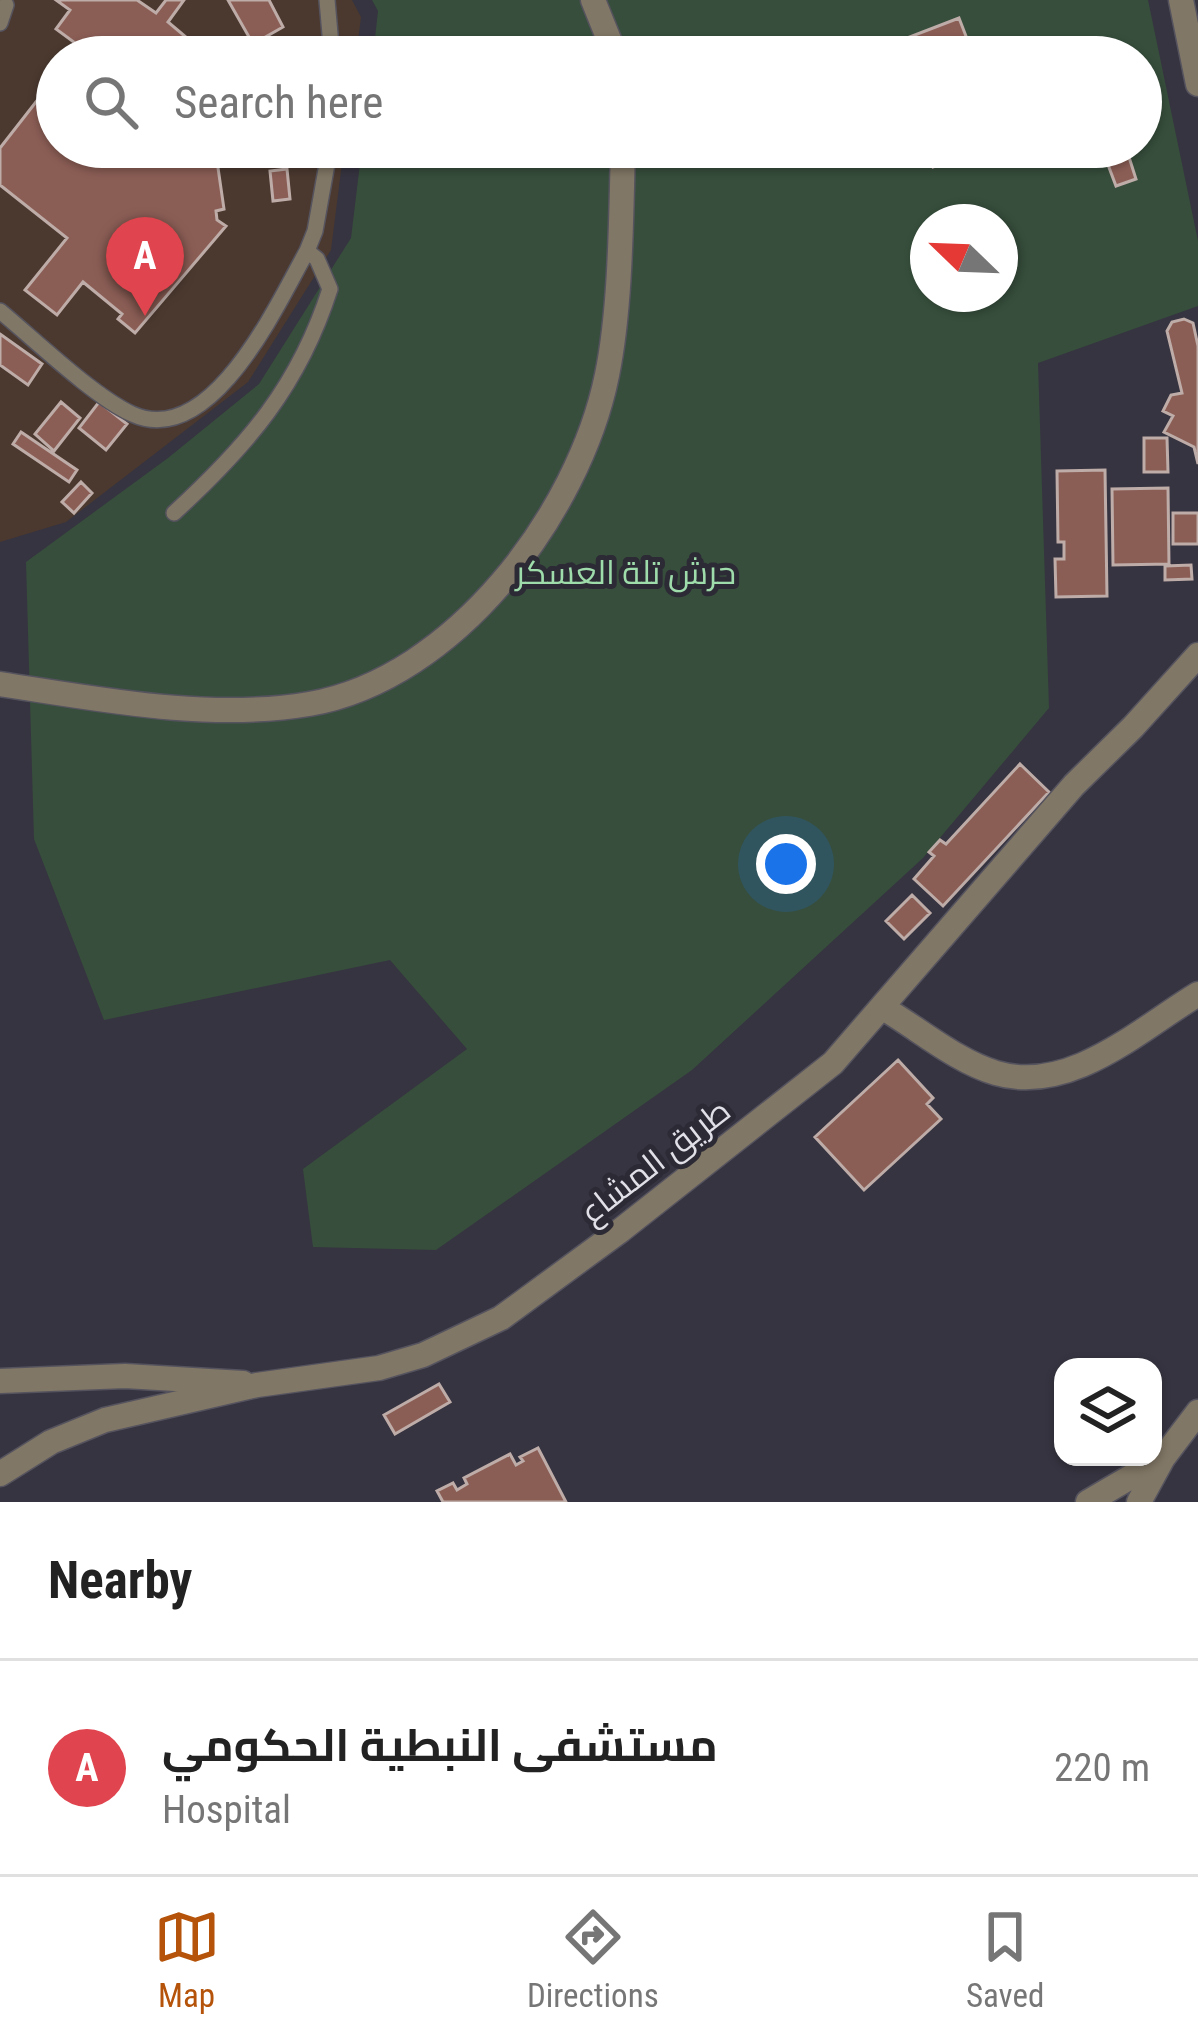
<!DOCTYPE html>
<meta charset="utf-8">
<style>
:root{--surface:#fff;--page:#f6f6f6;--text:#222;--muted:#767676;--line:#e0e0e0;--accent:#b45309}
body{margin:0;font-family:"Roboto Condensed",Cairo,sans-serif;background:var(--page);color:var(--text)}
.controls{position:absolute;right:36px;bottom:36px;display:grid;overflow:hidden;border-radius:24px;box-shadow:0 3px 9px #0004}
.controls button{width:108px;height:108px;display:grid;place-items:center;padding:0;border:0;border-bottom:3px solid var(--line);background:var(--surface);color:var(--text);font:60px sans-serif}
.compass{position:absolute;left:910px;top:204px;width:108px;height:108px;border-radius:50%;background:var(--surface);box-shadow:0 3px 9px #0004;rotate:293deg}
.you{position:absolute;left:786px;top:864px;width:42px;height:42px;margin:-30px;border:9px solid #fff;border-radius:50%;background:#1a73e8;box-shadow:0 0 0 18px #1a73e833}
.badge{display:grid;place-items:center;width:78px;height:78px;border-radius:50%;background:var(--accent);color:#fff;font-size:39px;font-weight:700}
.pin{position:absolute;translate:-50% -99px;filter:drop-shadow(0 3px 6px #0008)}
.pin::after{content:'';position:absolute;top:63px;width:42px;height:36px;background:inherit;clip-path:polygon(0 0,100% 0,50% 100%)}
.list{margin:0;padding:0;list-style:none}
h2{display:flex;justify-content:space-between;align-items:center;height:156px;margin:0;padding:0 48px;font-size:51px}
h2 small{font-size:39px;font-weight:400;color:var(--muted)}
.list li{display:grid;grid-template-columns:78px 1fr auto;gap:36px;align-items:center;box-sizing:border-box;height:216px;padding:0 48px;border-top:3px solid var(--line)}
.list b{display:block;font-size:45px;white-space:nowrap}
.list p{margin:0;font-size:39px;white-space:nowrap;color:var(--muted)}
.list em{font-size:39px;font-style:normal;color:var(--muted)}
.icon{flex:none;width:66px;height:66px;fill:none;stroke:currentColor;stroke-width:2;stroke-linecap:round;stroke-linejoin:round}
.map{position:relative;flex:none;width:1198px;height:1502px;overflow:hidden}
.search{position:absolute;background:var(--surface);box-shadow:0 3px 9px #0004;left:36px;right:36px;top:36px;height:132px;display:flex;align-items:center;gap:30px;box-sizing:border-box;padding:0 42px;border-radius:66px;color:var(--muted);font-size:45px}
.sheet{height:372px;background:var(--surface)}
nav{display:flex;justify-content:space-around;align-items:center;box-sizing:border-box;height:168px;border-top:3px solid var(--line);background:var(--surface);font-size:33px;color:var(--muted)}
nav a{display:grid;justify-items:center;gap:6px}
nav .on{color:var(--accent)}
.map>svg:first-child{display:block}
.medical{fill:#4b392f}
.green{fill:#374e3c;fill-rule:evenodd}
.building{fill:#8b5e55;stroke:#beaca8;stroke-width:3}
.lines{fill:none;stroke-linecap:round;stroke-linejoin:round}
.service-casing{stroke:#55535e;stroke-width:18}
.minor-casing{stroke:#55535e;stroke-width:27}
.service{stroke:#817766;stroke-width:15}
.minor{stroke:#817766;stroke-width:24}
.labels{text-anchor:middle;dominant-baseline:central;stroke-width:10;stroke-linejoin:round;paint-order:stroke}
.park-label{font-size:33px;fill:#9fdcab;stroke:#2c2a35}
.street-label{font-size:33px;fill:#e1dfe7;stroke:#2c2a35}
</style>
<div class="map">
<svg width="1198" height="1502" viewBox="0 0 1198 1502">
<rect width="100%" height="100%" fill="#363440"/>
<path class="medical" d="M 0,0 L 352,0 L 361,17 L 356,57 L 57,57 L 57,147 L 344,147 L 331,250 L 248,382 L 66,522 L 0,542 Z"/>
<path class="green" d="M 372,0 L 1148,0 L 1198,241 L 1198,306 L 1038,363 L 1049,708 L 923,858 L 692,1070 L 436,1250 L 313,1247 L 303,1169 L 467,1049 L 390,960 L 104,1020 L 34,839 L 26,562 L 168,458 L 259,384 L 351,238 L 362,147 L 1141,147 L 1141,57 L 373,57 L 378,11 ZM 928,222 L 1000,222 L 1000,294 L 928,294 Z"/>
<path class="building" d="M 56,0 L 137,0 L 156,13 L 166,0 L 184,0 L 168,22 L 200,49 L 194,57 L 94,57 L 56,29 L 70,10 Z
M 228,0 L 269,0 L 283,27 L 253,44 Z
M 959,18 L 974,57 L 891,57 L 886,46 Z
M 50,84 L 57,90 L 57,147 L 215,147 L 224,209 L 216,211 L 217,220 L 226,226 L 135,333 L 118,319 L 122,314 L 83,282 L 57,315 L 25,290 L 67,238 L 0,185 L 0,148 Z
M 925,147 L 974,147 L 975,151 L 933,167 Z
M 1128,154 L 1136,179 L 1116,186 L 1107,162 Z
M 287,169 L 290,199 L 273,201 L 270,171 Z
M 1184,319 L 1193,323 L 1198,346 L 1198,464 L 1194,447 L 1164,432 L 1173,416 L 1163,411 L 1171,395 L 1182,393 L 1167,331 L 1172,322 Z
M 0,334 L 42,364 L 28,385 L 0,365 Z
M 61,402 L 80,418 L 54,451 L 35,434 Z
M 99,402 L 127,424 L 106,450 L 79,428 Z
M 21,432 L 77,470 L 69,482 L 13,444 Z
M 1144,438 L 1167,438 L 1168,472 L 1144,472 Z
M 1105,470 L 1107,596 L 1056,597 L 1055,559 L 1064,559 L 1064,542 L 1058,542 L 1057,471 Z
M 81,482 L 92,493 L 74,513 L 62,502 Z
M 1168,488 L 1169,564 L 1113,565 L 1112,489 Z
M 1173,513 L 1198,513 L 1198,544 L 1173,544 Z
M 1191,565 L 1192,579 L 1165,580 L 1165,566 Z
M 1020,764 L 1049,792 L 943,906 L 914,879 L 934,856 L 929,852 L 940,840 L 946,844 Z
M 912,895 L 930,913 L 904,939 L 886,921 Z
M 898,1060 L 933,1098 L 927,1104 L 941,1119 L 864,1190 L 815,1137 Z
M 439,1384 L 450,1402 L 395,1434 L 384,1415 Z
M 538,1448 L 566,1502 L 443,1502 L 437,1491 L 453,1483 L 457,1490 L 467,1484 L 464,1478 L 510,1454 L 516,1465 L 523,1461 L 520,1457 Z"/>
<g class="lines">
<defs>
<path id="service" d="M 327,0 L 332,57
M 0,23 L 6,5
M 0,311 C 35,340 93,396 132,414 C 211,450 277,305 307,251 L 315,231 L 330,147
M 174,513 C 248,445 299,386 330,289 L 317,259 L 307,251"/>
<path id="minor" d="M 593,0 L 616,57
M 1181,0 L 1198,84
M 0,684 C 99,699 209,721 309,704 C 455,679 579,513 607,375 C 621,307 621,217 623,147
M 883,1008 C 919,1029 956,1061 996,1073 C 1070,1095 1140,1029 1198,994
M 0,1381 L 125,1376 L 243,1383
M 0,1474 L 51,1442 L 105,1420 L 257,1385 L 379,1368 L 423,1355 L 501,1318 L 621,1230 L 833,1063 L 1074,785 L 1133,727 L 1198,655
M 1088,1502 L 1163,1458
M 1139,1502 L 1163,1458 L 1198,1412"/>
</defs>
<use href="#service" class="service-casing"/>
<use href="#minor" class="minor-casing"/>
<use href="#service" class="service"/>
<use href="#minor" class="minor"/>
</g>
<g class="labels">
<g class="park-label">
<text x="626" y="572">حرش تلة العسكر</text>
</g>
<g class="street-label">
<text transform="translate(655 1161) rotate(-38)">طريق المشاع</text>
</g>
</g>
</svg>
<div class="controls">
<button><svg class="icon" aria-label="layers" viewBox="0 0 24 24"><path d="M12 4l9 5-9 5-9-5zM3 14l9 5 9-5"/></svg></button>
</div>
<svg class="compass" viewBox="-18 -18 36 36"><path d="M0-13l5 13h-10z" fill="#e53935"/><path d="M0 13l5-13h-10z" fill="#767676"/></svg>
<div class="you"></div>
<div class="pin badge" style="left:145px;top:316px;background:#e0444e">A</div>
<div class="search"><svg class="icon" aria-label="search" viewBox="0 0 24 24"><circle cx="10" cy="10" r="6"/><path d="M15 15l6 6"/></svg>Search here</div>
</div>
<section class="sheet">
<h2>Nearby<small></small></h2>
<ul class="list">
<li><span class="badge" style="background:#e0444e">A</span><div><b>مستشفى النبطية الحكومي</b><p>Hospital</p></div><em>220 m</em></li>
</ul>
</section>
<nav>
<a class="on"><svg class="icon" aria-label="map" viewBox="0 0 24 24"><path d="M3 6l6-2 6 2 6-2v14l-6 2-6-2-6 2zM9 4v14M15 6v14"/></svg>Map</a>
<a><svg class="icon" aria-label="directions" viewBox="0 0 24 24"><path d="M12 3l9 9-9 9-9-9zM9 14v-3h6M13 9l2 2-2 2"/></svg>Directions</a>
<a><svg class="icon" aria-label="saved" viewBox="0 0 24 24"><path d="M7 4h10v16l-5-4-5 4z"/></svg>Saved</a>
</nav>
